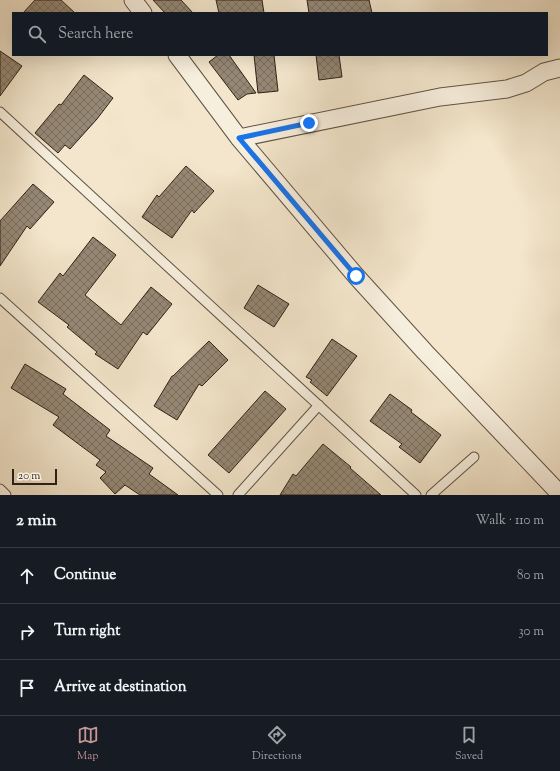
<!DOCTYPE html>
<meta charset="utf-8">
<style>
:root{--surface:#171b24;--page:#20242c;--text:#f1f3f6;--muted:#9ea1a6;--line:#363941;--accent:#c59692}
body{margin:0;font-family:"Sorts Mill Goudy",serif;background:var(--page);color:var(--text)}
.scale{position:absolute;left:12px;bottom:10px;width:45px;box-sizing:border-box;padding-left:4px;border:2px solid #2f2216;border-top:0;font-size:11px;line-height:14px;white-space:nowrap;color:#2f2216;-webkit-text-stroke:3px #f7efde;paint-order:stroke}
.stop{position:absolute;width:12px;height:12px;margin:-9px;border:3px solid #1a73e8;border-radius:50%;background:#fff}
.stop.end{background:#1a73e8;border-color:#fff;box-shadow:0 1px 4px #0008}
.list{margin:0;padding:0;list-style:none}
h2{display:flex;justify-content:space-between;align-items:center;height:52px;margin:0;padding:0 16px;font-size:17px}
h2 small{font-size:13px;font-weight:400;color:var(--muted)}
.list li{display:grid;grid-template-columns:26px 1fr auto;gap:12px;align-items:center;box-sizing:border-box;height:56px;padding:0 16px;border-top:1px solid var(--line)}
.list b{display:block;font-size:15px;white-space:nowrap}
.list em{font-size:13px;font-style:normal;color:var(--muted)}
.icon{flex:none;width:22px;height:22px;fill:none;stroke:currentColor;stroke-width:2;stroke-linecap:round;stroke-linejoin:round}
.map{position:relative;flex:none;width:560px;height:495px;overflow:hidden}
.search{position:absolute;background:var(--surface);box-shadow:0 4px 16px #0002;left:12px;right:12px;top:12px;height:44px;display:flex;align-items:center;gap:10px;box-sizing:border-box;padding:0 14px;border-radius:0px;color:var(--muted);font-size:15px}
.sheet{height:220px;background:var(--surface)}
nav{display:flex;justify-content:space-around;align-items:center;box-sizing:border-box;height:56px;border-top:1px solid var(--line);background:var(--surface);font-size:11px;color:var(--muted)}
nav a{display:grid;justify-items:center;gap:2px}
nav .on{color:var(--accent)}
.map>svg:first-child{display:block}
.building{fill:url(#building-cross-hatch);stroke:#2f2216}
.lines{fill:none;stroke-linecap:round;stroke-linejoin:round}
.service-casing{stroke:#605344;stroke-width:11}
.minor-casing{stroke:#605344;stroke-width:19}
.service{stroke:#f7efde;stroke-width:9}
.minor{stroke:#f7efde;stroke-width:17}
.route{stroke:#1a73e8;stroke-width:5}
</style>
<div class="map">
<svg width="560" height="495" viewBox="0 0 560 495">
<defs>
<pattern id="building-cross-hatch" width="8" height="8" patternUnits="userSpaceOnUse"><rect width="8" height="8" fill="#958875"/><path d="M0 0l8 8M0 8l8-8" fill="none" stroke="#7a6f5f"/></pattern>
</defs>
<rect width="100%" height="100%" fill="#f3e6cc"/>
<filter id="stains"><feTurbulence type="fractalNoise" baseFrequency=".005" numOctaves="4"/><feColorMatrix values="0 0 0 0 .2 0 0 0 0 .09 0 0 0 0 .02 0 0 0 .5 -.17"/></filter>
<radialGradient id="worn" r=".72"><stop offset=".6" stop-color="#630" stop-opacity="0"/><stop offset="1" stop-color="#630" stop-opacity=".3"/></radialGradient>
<path class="building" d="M 35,0 L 61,0 L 75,13 L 23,13 Z
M 153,0 L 181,0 L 193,13 L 165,13 Z
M 216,0 L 262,0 L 264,13 L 219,13 Z
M 307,0 L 369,0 L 372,13 L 309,13 Z
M 0,51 L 22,66 L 0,96 Z
M 218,55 L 229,55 L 256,93 L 247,94 L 238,100 L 209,62 Z
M 254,55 L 274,55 L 278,91 L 258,93 Z
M 316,55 L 339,55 L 342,77 L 319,80 Z
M 84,75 L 113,98 L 97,119 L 70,149 L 65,145 L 58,153 L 35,133 L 59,104 L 61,105 Z
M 186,166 L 214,191 L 194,213 L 192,210 L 172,238 L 142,217 L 157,195 L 159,197 Z
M 33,184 L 54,202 L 30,229 L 27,226 L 0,266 L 0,221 Z
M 93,237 L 116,255 L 85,295 L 121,325 L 151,287 L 172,304 L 147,335 L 143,332 L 118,369 L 95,354 L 97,352 L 67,327 L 69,325 L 38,302 L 60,273 L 63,276 Z
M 258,285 L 289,304 L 274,327 L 244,308 Z
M 332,339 L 357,356 L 327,396 L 310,382 L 312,380 L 306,377 Z
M 209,341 L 228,360 L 202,386 L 199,384 L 177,420 L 154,406 L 172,376 L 173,376 Z
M 25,364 L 66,389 L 63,394 L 110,430 L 106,436 L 153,468 L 149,474 L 178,495 L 140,495 L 125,485 L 115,494 L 100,478 L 106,472 L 96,465 L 100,460 L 53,425 L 59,417 L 11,388 Z
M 265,391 L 286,409 L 229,473 L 208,455 Z
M 390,394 L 412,410 L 411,412 L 441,435 L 420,463 L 399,447 L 402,444 L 370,421 Z
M 323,444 L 351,467 L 350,468 L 381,495 L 280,495 L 293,474 L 296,476 Z"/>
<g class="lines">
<defs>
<path id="service" d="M 0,112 L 416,495
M 0,298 L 218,495
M 0,489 L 6,495
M 238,495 L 319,405
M 431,495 L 474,457"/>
<path id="minor" d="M 133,0 L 143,13
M 177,55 L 239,138 L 356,276 L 425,352 L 560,494
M 239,138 L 440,97 L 507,89 L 526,83 L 544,72 L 560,68"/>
</defs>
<use href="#service" class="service-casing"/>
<use href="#minor" class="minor-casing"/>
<use href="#service" class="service"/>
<use href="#minor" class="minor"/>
</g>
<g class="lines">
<path class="route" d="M 309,123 L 239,138 L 356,276"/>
</g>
<rect width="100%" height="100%" filter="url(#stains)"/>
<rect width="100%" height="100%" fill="url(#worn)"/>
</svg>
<div class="scale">20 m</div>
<div class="stop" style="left:356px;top:276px"></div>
<div class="stop end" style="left:309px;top:123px"></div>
<div class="search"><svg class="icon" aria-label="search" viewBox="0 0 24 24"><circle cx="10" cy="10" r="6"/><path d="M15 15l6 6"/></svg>Search here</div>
</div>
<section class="sheet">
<h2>2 min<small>Walk · 110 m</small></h2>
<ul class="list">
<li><svg class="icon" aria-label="ahead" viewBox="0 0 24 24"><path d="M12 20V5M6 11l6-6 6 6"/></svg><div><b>Continue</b></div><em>80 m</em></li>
<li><svg class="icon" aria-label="right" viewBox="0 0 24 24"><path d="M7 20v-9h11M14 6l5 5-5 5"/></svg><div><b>Turn right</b></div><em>30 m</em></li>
<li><svg class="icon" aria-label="arrive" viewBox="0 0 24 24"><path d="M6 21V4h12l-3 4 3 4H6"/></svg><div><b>Arrive at destination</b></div></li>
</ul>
</section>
<nav>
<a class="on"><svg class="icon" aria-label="map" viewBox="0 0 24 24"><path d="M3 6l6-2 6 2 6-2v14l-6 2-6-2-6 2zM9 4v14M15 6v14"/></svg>Map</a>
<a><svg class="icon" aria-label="directions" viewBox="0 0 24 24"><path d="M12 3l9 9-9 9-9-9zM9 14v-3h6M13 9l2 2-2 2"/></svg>Directions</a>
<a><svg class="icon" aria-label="saved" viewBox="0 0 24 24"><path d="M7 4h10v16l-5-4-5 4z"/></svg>Saved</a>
</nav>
